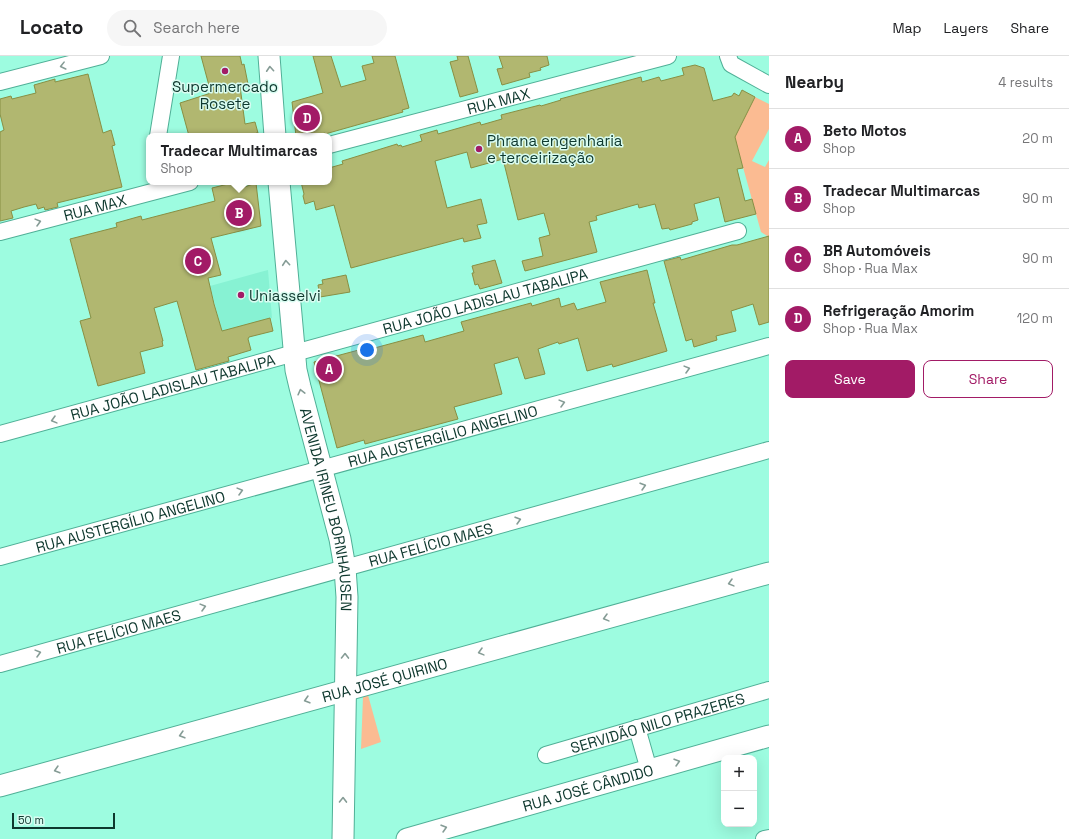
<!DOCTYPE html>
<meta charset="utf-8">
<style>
:root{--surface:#fff;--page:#f6f6f6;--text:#202124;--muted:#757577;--line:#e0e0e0;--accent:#a21b66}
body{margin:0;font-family:"Space Grotesk",sans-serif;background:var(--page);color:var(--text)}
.controls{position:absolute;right:12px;bottom:12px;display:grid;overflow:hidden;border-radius:8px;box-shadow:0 4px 16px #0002}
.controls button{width:36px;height:36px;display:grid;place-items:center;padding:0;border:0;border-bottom:1px solid var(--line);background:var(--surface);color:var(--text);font:20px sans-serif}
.scale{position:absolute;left:12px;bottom:10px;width:103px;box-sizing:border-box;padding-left:4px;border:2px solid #0e382e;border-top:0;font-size:11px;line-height:14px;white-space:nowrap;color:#0e382e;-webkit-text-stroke:3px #d9fcf1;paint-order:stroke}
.you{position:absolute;left:367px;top:294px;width:14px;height:14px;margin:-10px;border:3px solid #fff;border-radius:50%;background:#1a73e8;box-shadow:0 0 0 6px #1a73e833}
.badge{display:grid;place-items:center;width:26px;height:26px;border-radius:50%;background:var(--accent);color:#fff;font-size:13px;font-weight:700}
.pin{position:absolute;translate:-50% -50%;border:2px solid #fff;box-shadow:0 1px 4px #0006}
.popup{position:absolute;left:146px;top:77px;width:186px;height:52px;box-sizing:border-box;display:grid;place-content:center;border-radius:8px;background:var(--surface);filter:drop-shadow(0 1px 3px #0005);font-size:13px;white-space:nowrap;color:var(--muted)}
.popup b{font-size:15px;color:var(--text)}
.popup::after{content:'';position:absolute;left:50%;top:100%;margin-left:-8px;border:8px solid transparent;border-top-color:var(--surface)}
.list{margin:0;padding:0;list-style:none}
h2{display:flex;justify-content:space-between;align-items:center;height:52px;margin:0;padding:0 16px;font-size:17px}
h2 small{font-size:13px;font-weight:400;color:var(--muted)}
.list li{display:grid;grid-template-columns:26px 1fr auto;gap:12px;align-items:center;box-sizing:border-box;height:60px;padding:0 16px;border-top:1px solid var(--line)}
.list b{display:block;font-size:15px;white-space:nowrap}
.list p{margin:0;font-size:13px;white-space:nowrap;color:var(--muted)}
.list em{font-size:13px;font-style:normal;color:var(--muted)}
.actions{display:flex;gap:8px;padding:12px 16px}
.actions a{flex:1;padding:9px 0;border:1px solid var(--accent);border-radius:8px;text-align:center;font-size:14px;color:var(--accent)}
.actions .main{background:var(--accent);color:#fff}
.icon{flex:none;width:22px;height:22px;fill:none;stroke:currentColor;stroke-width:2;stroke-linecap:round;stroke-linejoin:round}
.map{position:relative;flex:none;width:769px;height:783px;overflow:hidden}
header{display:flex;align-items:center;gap:24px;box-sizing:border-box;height:56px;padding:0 20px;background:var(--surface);border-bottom:1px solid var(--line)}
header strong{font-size:19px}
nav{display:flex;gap:22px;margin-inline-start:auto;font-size:14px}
.search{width:280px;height:36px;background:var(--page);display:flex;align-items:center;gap:10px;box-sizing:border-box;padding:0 14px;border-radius:22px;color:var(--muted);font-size:15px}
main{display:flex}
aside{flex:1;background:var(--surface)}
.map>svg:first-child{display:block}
.built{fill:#87f2d3}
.green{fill:#fbbb92}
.building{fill:#b1b770;stroke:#888f43}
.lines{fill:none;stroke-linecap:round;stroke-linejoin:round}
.minor-casing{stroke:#50b097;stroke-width:18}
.major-casing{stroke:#50b097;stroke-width:23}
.minor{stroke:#fff;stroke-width:16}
.major{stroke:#fff;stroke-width:21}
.oneway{stroke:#869c96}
.poi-dot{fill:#a21b66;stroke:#d9fcf1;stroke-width:1.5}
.labels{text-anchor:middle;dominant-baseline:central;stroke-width:3;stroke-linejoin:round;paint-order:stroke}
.poi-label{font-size:15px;fill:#0e382e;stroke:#d9fcf1;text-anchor:start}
.street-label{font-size:15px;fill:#0e382e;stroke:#d9fcf1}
</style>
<header>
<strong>Locato</strong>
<div class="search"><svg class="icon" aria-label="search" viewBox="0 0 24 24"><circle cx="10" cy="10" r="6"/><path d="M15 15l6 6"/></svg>Search here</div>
<nav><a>Map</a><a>Layers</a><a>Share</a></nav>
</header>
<main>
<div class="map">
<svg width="769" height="783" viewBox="0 0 769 783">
<rect width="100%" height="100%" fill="#9dfce0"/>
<path class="built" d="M 268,214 L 272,262 L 222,275 L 210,230 Z"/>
<path class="green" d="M 755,41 L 769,48 L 769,73 L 752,105 L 765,111 L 769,104 L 769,181 L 761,176 L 731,68 L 739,72 Z
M 368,639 L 381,686 L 361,693 L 363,641 Z"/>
<path class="building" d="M 201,0 L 240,0 L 242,9 L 244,8 L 248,28 L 240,30 L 245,68 L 255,66 L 258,77 L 256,77 L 257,80 L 189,80 L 180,47 L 211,37 Z
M 313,0 L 331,0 L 341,31 L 366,24 L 362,10 L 374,7 L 372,0 L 395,0 L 409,52 L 402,54 L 403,56 L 325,78 L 325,77 L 313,80 L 296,80 L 292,46 L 323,37 Z
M 457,0 L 468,0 L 478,36 L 460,41 L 450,6 L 458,4 Z
M 499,0 L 547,0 L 549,9 L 540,12 L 541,14 L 529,17 L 530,21 L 502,29 L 497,13 L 503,12 Z
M 695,9 L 704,12 L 713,45 L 732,40 L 734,37 L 739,40 L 742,34 L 755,41 L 735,81 L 743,112 L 737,113 L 745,145 L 752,143 L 756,158 L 725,166 L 719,141 L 694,148 L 698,164 L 692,166 L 692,168 L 670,174 L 669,172 L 662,173 L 655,148 L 639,152 L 638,148 L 596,160 L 597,164 L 589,166 L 597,196 L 525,215 L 522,205 L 543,200 L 539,182 L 550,179 L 544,157 L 518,164 L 503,103 L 471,112 L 467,96 L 435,105 L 447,152 L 481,143 L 487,167 L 477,169 L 481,182 L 464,186 L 463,182 L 351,212 L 334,149 L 316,154 L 314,145 L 305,148 L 303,140 L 304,138 L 301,126 L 329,126 L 329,112 L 343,108 L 342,105 L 397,88 L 398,90 L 401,89 L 402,91 L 422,85 L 420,79 L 437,74 L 438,78 L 480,66 L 481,69 L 502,63 L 501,59 L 540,49 L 541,50 L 561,44 L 560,43 L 641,21 L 642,26 L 659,21 L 661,25 L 684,19 L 682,12 Z
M 88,18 L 103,77 L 111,74 L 115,89 L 112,90 L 122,131 L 57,147 L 58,151 L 45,154 L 44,151 L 38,153 L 36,148 L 24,151 L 11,155 L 13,162 L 0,165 L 0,76 L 4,74 L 0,58 L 0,43 L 11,40 L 12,43 L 36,37 L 34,29 L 55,23 L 55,26 Z
M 236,126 L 239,133 L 256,127 L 261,170 L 211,182 L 221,219 L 208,222 L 214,248 L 222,275 L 270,262 L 273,275 L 249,281 L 248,283 L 251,294 L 228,301 L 229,305 L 196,314 L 177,245 L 154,252 L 163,285 L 162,285 L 163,290 L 140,296 L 145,317 L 98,330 L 80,265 L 91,262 L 70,183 L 117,171 L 116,167 L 141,160 L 142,164 L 215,145 L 212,132 Z
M 769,180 L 769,266 L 759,269 L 753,248 L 731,255 L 736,275 L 716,280 L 717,284 L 694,291 L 692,283 L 686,285 L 664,205 L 680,201 L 681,204 L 732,189 L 737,189 Z
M 495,204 L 502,227 L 480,233 L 478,228 L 475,229 L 472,217 L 474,217 L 472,210 Z
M 647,214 L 655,247 L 653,247 L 667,295 L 613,311 L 612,308 L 587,315 L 578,282 L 559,288 L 558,286 L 538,293 L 545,318 L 525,323 L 518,301 L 494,308 L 502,338 L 454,351 L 458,363 L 365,388 L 364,384 L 337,392 L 314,306 L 366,292 L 367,294 L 423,279 L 425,286 L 464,275 L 461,266 L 531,247 L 532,250 L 559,242 L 561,251 L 574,247 L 577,254 L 606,246 L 600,226 Z
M 346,219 L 350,236 L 320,241 L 318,229 L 323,228 L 322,224 Z"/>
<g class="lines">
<defs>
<g id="minor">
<path d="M 728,0 L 731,8 L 769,29"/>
<path d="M 0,26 L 101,0"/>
<path d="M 158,80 L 171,0"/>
<path id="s1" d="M 329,89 L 668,0"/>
<path id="s2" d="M 0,176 L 190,126"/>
<path id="s3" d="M 0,378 L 738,175"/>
<path id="s4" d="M 0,501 L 769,290"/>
<path id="s5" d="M 0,608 L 769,394"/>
<path d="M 637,672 L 649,714"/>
<path id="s6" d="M 546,699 L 769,634"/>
<path d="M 764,783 L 769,782"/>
</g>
<g id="major">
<path d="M 269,0 L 275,80"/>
<path id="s7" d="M 279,126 L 296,314 L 300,331 L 340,483 L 345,512 L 347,541 L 343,783"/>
<path id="s8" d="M 0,730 L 769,517"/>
<path id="s9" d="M 407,783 L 769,680"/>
</g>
</defs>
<use href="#minor" class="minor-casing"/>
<use href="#major" class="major-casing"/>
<use href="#minor" class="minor"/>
<use href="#major" class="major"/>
</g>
<defs><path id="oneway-chevron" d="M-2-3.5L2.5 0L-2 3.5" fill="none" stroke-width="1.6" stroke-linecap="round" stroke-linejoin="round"/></defs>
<g class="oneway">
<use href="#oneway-chevron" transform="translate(63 10) rotate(166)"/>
<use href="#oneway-chevron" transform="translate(270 13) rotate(-94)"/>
<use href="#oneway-chevron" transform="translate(38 166) rotate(-15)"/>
<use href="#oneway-chevron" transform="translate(286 207) rotate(-95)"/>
<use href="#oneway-chevron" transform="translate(687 313) rotate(-15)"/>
<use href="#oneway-chevron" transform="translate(301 336) rotate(-104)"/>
<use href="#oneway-chevron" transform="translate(562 347) rotate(-15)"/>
<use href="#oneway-chevron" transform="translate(54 364) rotate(165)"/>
<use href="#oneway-chevron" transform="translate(643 430) rotate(-16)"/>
<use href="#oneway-chevron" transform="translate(240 435) rotate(-15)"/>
<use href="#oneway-chevron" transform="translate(518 464) rotate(-16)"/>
<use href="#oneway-chevron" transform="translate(731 527) rotate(165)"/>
<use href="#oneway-chevron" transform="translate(203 551) rotate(-15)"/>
<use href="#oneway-chevron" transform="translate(606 562) rotate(165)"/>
<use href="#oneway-chevron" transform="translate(481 596) rotate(165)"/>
<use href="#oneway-chevron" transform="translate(38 597) rotate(-15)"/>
<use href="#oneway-chevron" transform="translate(345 600) rotate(-89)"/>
<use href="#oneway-chevron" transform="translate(307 644) rotate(164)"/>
<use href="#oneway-chevron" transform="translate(182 679) rotate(164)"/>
<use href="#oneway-chevron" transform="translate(677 706) rotate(-16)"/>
<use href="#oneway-chevron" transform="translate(57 714) rotate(164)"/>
<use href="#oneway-chevron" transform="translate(343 744) rotate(-89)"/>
<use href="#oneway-chevron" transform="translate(444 772) rotate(-16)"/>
</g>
<g class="poi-dot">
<circle cx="225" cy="15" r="4"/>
<circle cx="479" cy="93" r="4"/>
<circle cx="241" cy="239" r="4"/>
</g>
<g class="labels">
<g class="poi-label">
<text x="225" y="30" text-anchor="middle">Supermercado<tspan x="225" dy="17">Rosete</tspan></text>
<text x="487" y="84">Phrana engenharia<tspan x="487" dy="17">e terceirização</tspan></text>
<text x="249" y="239">Uniasselvi</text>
</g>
<g class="street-label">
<text stroke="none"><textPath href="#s1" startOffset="175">RUA MAX</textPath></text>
<text stroke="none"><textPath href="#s2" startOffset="98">RUA MAX</textPath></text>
<text stroke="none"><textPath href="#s3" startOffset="503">RUA JOÃO LADISLAU TABALIPA</textPath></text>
<text stroke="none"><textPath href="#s3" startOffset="179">RUA JOÃO LADISLAU TABALIPA</textPath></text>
<text stroke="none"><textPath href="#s4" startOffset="459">RUA AUSTERGÍLIO ANGELINO</textPath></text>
<text stroke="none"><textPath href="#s7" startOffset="332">AVENIDA IRINEU BORNHAUSEN</textPath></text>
<text stroke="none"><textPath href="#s4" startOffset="135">RUA AUSTERGÍLIO ANGELINO</textPath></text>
<text stroke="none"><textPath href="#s5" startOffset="447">RUA FELÍCIO MAES</textPath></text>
<text stroke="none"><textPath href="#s5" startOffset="123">RUA FELÍCIO MAES</textPath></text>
<text stroke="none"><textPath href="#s8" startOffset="399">RUA JOSÉ QUIRINO</textPath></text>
<text stroke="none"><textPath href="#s6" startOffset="116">SERVIDÃO NILO PRAZERES</textPath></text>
<text stroke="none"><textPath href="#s9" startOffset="188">RUA JOSÉ CÂNDIDO</textPath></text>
</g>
</g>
</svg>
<div class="controls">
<button>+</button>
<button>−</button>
</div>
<div class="scale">50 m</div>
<div class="you"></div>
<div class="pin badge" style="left:329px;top:313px">A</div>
<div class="pin badge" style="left:239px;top:157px">B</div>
<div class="popup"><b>Tradecar Multimarcas</b>Shop</div>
<div class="pin badge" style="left:198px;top:205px">C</div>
<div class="pin badge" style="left:307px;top:62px">D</div>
</div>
<aside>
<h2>Nearby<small>4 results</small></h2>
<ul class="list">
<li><span class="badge">A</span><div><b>Beto Motos</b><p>Shop</p></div><em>20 m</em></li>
<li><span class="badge">B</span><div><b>Tradecar Multimarcas</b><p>Shop</p></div><em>90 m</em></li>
<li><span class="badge">C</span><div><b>BR Automóveis</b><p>Shop · Rua Max</p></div><em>90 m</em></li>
<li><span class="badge">D</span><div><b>Refrigeração Amorim</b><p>Shop · Rua Max</p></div><em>120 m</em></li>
</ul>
<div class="actions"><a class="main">Save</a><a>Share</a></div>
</aside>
</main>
